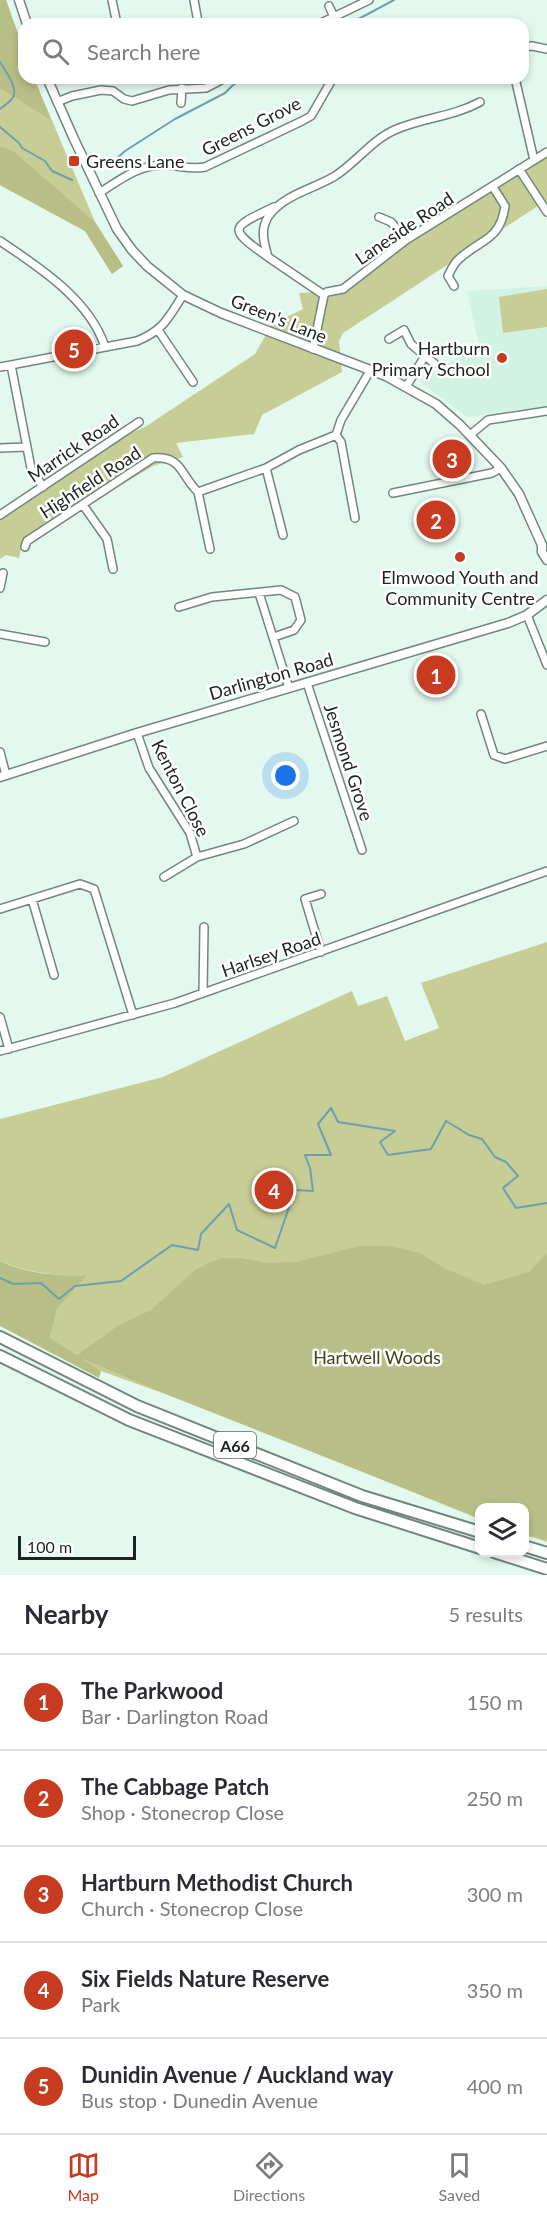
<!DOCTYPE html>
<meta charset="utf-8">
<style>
:root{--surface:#fff;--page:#f2f2f3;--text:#2b2b33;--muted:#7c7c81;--line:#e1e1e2;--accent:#c73c21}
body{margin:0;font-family:Lato,sans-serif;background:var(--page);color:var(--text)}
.controls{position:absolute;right:18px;bottom:18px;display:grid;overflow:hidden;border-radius:12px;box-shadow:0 3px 9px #0003}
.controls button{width:54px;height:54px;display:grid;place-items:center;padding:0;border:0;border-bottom:2px solid var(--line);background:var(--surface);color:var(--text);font:30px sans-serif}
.scale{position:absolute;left:18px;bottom:15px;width:118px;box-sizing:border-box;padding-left:6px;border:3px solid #1c2421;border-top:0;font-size:16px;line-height:21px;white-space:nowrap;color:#1c2421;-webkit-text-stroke:4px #fff;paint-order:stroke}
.you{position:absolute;left:286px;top:776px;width:21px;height:21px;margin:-15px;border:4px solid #fff;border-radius:50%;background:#1a73e8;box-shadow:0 0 0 9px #1a73e833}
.badge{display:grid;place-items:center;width:39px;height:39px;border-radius:50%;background:var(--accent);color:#fff;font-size:20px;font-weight:700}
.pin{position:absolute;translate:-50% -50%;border:3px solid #fff;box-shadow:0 2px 6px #0006}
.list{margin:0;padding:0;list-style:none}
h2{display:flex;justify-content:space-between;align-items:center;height:78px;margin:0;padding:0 24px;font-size:26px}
h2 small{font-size:20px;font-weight:400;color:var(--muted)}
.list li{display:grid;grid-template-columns:39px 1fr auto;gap:18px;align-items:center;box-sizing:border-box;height:96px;padding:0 24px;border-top:2px solid var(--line)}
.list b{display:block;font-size:22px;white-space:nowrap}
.list p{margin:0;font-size:20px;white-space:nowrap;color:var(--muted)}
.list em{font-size:20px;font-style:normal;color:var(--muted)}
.icon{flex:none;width:33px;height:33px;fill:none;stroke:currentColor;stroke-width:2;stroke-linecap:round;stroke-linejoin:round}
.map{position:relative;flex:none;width:547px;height:1575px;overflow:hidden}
.search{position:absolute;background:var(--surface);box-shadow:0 3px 9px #0003;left:18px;right:18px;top:18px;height:66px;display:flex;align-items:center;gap:15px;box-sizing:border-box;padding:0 21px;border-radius:18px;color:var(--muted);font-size:22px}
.sheet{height:558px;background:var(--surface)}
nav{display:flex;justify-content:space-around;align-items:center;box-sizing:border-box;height:84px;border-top:2px solid var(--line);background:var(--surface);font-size:16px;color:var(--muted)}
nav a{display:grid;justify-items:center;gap:3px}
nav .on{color:var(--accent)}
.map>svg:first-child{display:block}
.built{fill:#d2f2e4}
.green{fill:#c6cd95}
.forest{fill:#b8bf86}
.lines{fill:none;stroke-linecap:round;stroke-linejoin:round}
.stream{stroke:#6da0af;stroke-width:2}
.minor-casing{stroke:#72867e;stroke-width:10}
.tertiary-casing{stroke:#72867e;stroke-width:11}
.trunk-casing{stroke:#72867e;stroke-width:14}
.minor{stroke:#fff;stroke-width:7}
.tertiary{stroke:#fff;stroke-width:8}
.trunk{stroke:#fff;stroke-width:10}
.poi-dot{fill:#c73c21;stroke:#fff;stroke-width:2}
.labels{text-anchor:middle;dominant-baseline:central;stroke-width:5;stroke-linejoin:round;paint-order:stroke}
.shield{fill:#fff;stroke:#606664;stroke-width:1.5}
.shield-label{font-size:16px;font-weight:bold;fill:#1c2421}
.street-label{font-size:18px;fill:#1c2421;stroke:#fff}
.poi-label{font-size:18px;fill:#1c2421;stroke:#fff;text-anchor:start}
.park-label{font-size:18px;fill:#3e4216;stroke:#fff}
</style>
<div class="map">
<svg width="547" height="1575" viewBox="0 0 547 1575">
<rect width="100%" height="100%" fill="#e3f9ef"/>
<path class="built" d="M 547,286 L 547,406 L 467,417 L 419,381 L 479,345 L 467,291 Z"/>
<path class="green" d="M 0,0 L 6,0 L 24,51 L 24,78 L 34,78 L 95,222 L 123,266 L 112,274 L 85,231 L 0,185 Z
M 547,156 L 547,200 L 343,333 L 339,341 L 342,372 L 262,415 L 254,434 L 176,443 L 183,457 L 153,466 L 22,544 L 19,558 L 6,555 L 0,559 L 0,517 L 128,434 L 145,427 L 255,354 L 272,324 L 303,309 L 299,293 L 336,291 L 408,240 Z
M 547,289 L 547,327 L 503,333 L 499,297 Z
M 547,942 L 547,1542 L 525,1535 L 524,1508 L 480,1508 L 479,1519 L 210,1410 L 101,1371 L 50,1338 L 57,1309 L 86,1275 C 56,1276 28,1273 0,1261 L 0,1119 L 163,1077 L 352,991 L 358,1006 L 387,996 L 405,1041 L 439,1028 L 421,983 Z"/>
<path class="forest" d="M 0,0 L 6,0 L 24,51 L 24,78 L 34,78 L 51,120 L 0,88 Z
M 0,146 L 13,151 L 95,222 L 123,266 L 112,274 L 85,231 L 0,185 Z
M 360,1246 L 390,1246 L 420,1253 L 444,1268 L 484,1285 L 529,1272 L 547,1253 L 547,1540 L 525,1534 L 524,1508 L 480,1508 L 479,1518 L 168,1395 L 81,1358 L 101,1371 L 99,1378 L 0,1326 L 0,1261 C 28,1274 56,1276 87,1275 L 57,1309 L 50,1338 L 77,1355 L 119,1325 L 151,1310 L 195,1270 L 209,1263 L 223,1258 L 240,1258 L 267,1263 L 296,1262 Z"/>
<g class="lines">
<path class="stream" d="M 349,24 L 394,0
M 0,62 C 5,71 20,89 12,99 C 9,102 4,106 0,109
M 0,127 L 19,143 L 22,148 L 45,161 L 52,171 L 72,180
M 114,161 L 125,151 L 175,119 L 225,93 L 232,86 L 244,78
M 0,1278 L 13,1284 L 41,1283 L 59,1299 L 75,1286 L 121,1281 L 172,1245 L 198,1250 L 201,1234 L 229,1204 L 237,1230 L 275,1248 L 295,1190 L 313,1191 L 310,1168 L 305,1155 L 331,1155 L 318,1124 L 331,1108 L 338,1122 L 395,1131 L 380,1142 L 388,1155 L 431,1149 L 446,1121 L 469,1135 L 482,1139 L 495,1157 L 506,1162 L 518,1176 L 503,1188 L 516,1208 L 547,1203"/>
<defs>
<path id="minor" d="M 112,0 L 117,24
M 194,0 L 198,22
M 329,6 L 334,17
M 319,24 L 369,0
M 523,47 L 532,46 L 547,49
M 515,78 L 534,160
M 57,102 L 72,96 L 101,90 L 113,91 L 124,99 L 132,101 L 169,90 L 206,88 L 225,78
M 181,103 L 182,88
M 519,169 L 547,212
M 99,193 C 120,180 138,165 163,165 C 178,165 190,170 205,167 L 302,121 L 311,116 L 333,78
M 379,217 L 391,222 L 406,240
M 0,241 C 39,267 90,300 105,347
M 268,257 C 227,228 230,228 274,207
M 454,286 L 448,276 C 451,270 454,263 459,259 C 482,238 500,241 505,206 L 493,187
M 324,295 L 268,257 C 264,243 260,230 268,217 C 282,195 314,189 335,176 C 357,162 372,139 397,129 C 426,117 452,117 480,102
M 158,330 L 193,382
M 389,339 L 404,330 L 411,344 L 425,356 L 406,387
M 313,349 L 324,295 L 327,292 L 343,289 L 406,240 L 547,152
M 425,356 L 434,363
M 11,365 L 31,468 L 43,487
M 0,367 L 137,341 C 164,330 168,318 183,295
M 336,435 L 341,442 L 355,518
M 470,435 L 488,420 L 547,411
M 0,448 L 26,447
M 266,468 L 283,535
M 198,492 L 266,468 L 299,450 L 336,435 L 341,420 L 370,371
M 198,492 L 210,549
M 393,493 L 492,473 L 501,468
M 83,505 L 107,539 L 113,569
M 0,515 L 139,422
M 25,547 L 27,541 L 153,458 C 183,456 180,475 198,492
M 0,588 L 3,573
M 259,593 L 289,688
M 179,607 L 212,597 L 281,590 L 295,597 L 301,620 L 294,630 L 274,637
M 527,615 L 547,665
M 0,634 L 45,642
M 307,683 L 362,850
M 481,714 L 494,755 L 505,759 L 547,746
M 137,733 L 149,768 L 190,833 L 197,857 L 244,844 L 294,821
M 0,752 L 6,775
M 164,877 L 197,857
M 32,899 L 54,975
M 0,909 L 80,884 L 94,889 L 133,1015
M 321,952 L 305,899 L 321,894
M 203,993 L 204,927
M 0,1017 L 9,1049
M 0,1051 L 175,1003 L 547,871"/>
<path id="tertiary" d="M 19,0 L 27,24
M 47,78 L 74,139 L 117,229 L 132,250 L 147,266 L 183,295 L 221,313 L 386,376 L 436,404 L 460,425 L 501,468 L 519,494 L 542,545 L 542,552 L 547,560
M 0,777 L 137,733 L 508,623 L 527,615 L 547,600"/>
<path id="trunk" d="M 0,1337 L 137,1406 L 362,1496 L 480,1532
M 0,1356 L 129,1420 L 355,1508 L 480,1548
M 524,1546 L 547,1553
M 494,1552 L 547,1569"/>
</defs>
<use href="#minor" class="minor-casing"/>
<use href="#tertiary" class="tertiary-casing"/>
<use href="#trunk" class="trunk-casing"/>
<use href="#minor" class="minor"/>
<use href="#tertiary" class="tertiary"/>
<use href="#trunk" class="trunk"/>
</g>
<g class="poi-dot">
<rect x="68" y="155" width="12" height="12" rx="3"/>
<circle cx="502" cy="358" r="6"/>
<circle cx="460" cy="557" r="6"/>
</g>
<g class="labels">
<rect class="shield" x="214" y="1432" width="42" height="26" rx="4.5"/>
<g class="shield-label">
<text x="235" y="1445">A66</text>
</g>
<g class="street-label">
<text transform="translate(251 126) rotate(-27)">Greens Grove</text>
<text transform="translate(404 228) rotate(-34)">Laneside Road</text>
<text transform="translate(279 318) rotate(22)">Green's Lane</text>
<text transform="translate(73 448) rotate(-34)">Marrick Road</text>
<text transform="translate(90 482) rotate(-33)">Highfield Road</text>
<text transform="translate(271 676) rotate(-16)">Darlington Road</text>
<text transform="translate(349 762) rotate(72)">Jesmond Grove</text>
<text transform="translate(181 788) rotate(63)">Kenton Close</text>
<text transform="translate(271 954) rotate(-19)">Harlsey Road</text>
</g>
<g class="poi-label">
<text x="86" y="161">Greens Lane</text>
<text x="490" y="348" text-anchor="end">Hartburn<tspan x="490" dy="21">Primary School</tspan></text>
<text x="460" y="577" text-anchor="middle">Elmwood Youth and<tspan x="460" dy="21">Community Centre</tspan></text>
</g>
<g class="park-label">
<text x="377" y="1357">Hartwell Woods</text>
</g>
</g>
</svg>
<div class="controls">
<button><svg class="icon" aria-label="layers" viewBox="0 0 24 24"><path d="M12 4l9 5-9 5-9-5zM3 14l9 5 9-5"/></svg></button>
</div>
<div class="scale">100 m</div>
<div class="you"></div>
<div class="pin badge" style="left:436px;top:675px">1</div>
<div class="pin badge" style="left:436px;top:520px">2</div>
<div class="pin badge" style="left:452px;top:459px">3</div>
<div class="pin badge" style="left:274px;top:1190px">4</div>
<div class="pin badge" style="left:74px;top:349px">5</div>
<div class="search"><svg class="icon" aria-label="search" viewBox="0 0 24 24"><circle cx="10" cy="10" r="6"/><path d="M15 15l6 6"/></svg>Search here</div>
</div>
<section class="sheet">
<h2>Nearby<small>5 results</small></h2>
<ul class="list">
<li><span class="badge">1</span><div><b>The Parkwood</b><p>Bar · Darlington Road</p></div><em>150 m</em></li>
<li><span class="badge">2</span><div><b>The Cabbage Patch</b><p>Shop · Stonecrop Close</p></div><em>250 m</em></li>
<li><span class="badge">3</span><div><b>Hartburn Methodist Church</b><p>Church · Stonecrop Close</p></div><em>300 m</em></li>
<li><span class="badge">4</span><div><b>Six Fields Nature Reserve</b><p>Park</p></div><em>350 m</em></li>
<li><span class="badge">5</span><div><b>Dunidin Avenue / Auckland way</b><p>Bus stop · Dunedin Avenue</p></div><em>400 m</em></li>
</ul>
</section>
<nav>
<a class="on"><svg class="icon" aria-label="map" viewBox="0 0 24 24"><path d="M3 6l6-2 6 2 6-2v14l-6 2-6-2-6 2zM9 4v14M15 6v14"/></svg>Map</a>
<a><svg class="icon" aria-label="directions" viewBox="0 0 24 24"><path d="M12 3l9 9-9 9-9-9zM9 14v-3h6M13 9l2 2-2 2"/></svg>Directions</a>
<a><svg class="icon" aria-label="saved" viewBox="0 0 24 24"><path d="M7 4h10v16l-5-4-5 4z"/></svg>Saved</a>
</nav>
